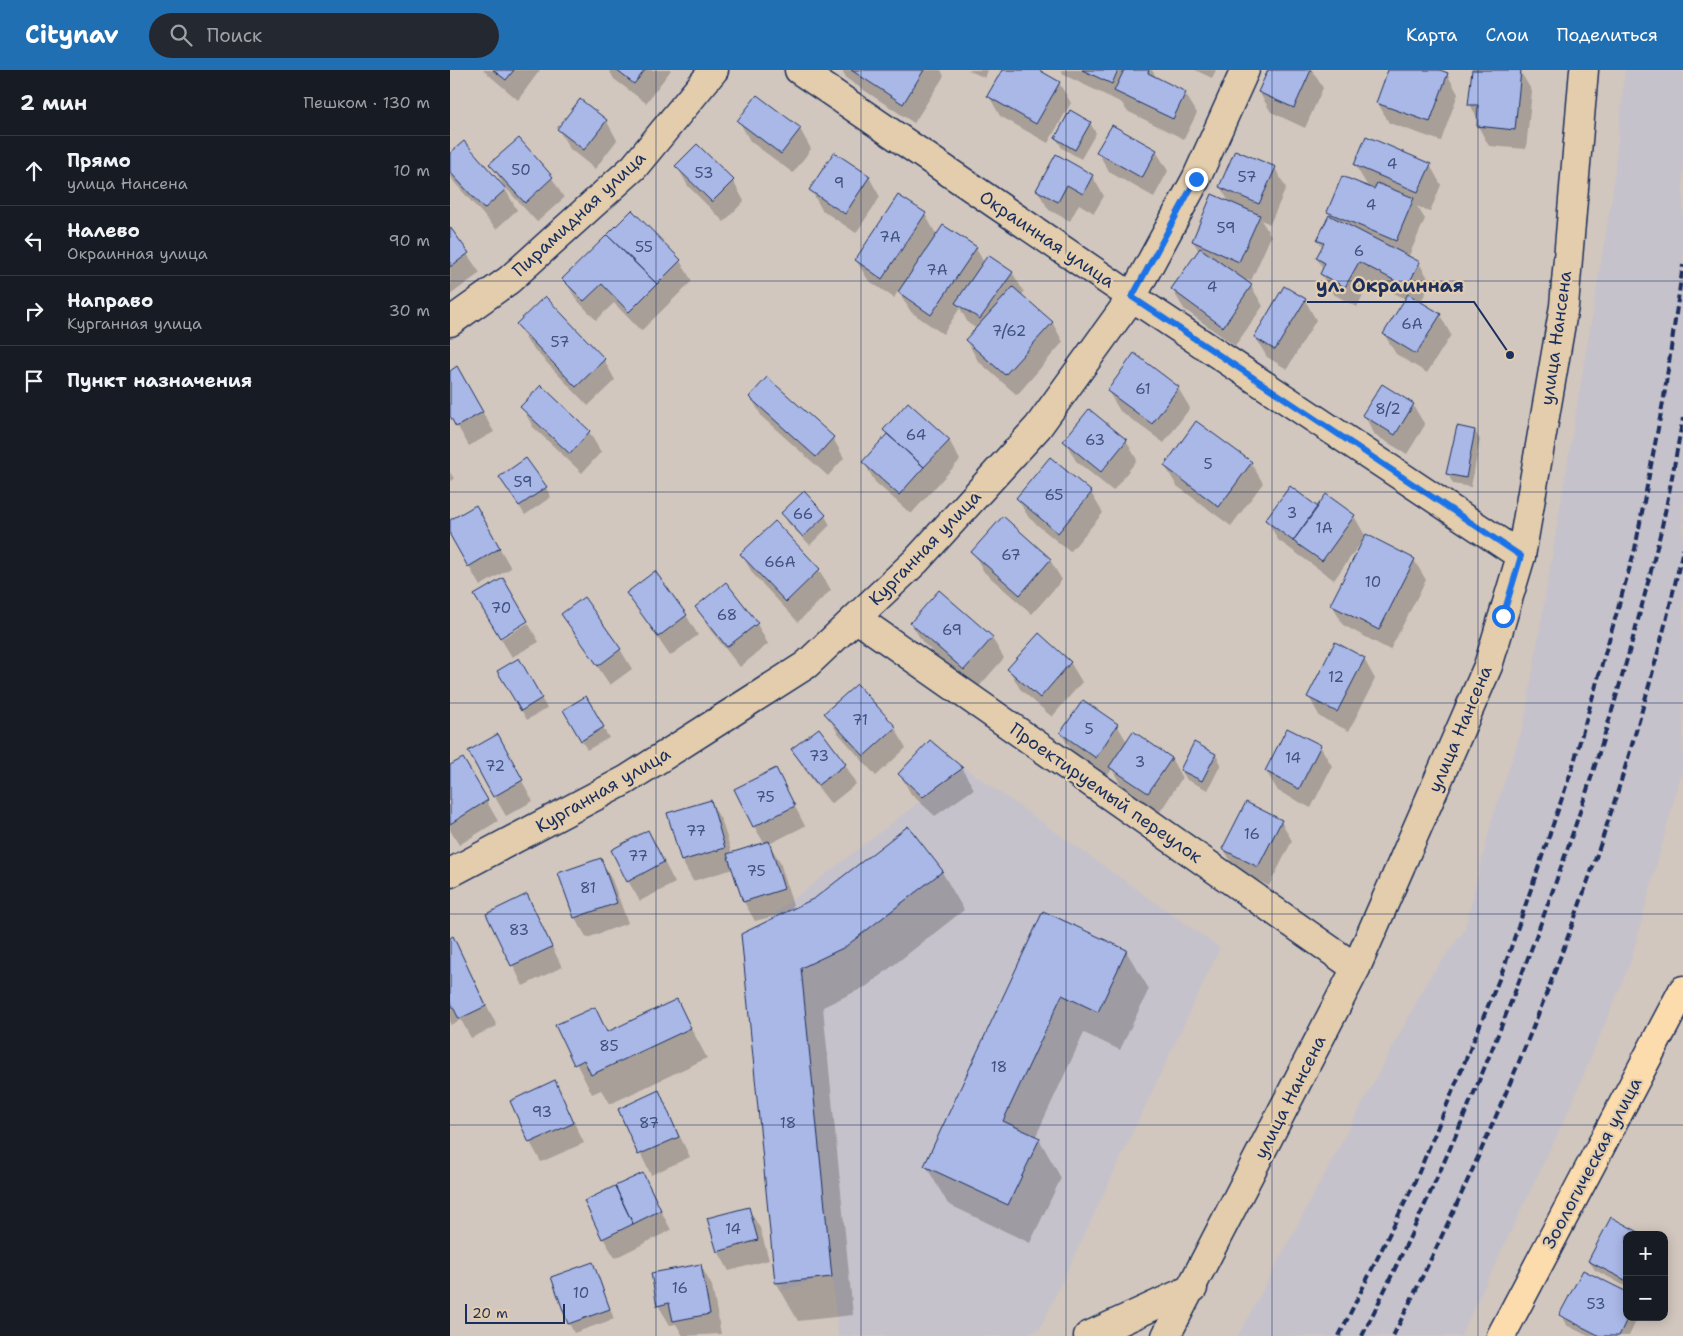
<!DOCTYPE html>
<html lang="ru">
<meta charset="utf-8">
<style>
:root{--surface:#171b24;--page:#242831;--text:#f1f3f6;--muted:#9ea1a6;--line:#363941;--accent:#1f6fb2}
body{margin:0;font-family:"Shantell Sans",sans-serif;background:var(--page);color:var(--text)}
.controls{position:absolute;right:15px;bottom:15px;display:grid;overflow:hidden;border-radius:10px;box-shadow:0 2px 12px #0003}
.controls button{width:45px;height:45px;display:grid;place-items:center;padding:0;border:0;border-bottom:1px solid var(--line);background:var(--surface);color:var(--text);font:25px sans-serif}
.scale{position:absolute;left:15px;bottom:12px;width:100px;box-sizing:border-box;padding-left:5px;border:2px solid #1b2f5e;border-top:0;font-size:14px;line-height:18px;white-space:nowrap;color:#1b2f5e;-webkit-text-stroke:4px #e3cdac;paint-order:stroke}
.stop{position:absolute;width:15px;height:15px;margin:-11px;border:4px solid #1a73e8;border-radius:50%;background:#fff}
.stop.end{background:#1a73e8;border-color:#fff;box-shadow:0 1px 5px #0008}
.list{margin:0;padding:0;list-style:none}
h2{display:flex;justify-content:space-between;align-items:center;height:65px;margin:0;padding:0 20px;font-size:21px}
h2 small{font-size:16px;font-weight:400;color:var(--muted)}
.list li{display:grid;grid-template-columns:32px 1fr auto;gap:15px;align-items:center;box-sizing:border-box;height:70px;padding:0 20px;border-top:1px solid var(--line)}
.list b{display:block;font-size:19px;white-space:nowrap}
.list p{margin:0;font-size:16px;white-space:nowrap;color:var(--muted)}
.list em{font-size:16px;font-style:normal;color:var(--muted)}
.icon{flex:none;width:28px;height:28px;fill:none;stroke:currentColor;stroke-width:2;stroke-linecap:round;stroke-linejoin:round}
.map{position:relative;flex:none;width:1233px;height:1266px;overflow:hidden}
header{display:flex;align-items:center;gap:30px;box-sizing:border-box;height:70px;padding:0 25px;background:var(--accent);color:#fff}
header strong{font-size:24px}
nav{display:flex;gap:28px;margin-inline-start:auto;font-size:18px}
.search{width:350px;height:45px;background:var(--page);display:flex;align-items:center;gap:12px;box-sizing:border-box;padding:0 18px;border-radius:28px;color:var(--muted);font-size:19px}
main{display:flex}
aside{flex:1;background:var(--surface)}
.map>svg:first-child{display:block}
.built{fill:#c6c2cb}
.shadow{fill:#0003}
.building{fill:#aab8e8;stroke:#1b2f5e}
.lines{fill:none;stroke-linecap:round;stroke-linejoin:round}
.street-casing{stroke:#1b2f5e;stroke-width:31}
.secondary-casing{stroke:#1b2f5e;stroke-width:31}
.primary-casing{stroke:#1b2f5e;stroke-width:31}
.street{stroke:#e3cdac;stroke-width:28}
.secondary{stroke:#e3cdac;stroke-width:28}
.primary{stroke:#fcdcac;stroke-width:28}
.rail{stroke:#1b2f5e;stroke-width:4;stroke-dasharray:8 4;stroke-linecap:butt}
.route{stroke:#1a73e8;stroke-width:6}
.grid{fill:none;stroke:#1b2f5e;stroke-width:1;stroke-opacity:0.55}
.labels{text-anchor:middle;dominant-baseline:central;stroke-width:4.5;stroke-linejoin:round;paint-order:stroke}
.number-label{font-size:15px;fill:#3f5180}
.street-label{font-size:18px;fill:#1b2f5e;stroke:#e3cdac}
.leader{fill:none;stroke:#1b2f5e;stroke-width:2}
.callout-dot{fill:#1b2f5e;stroke:#e3cdac;stroke-width:2}
.callout-label{font-size:19px;text-anchor:middle;font-weight:bold;fill:#1b2f5e;stroke:#e3cdac;stroke-width:4.5;stroke-linejoin:round;paint-order:stroke}
</style>
<header>
<strong>Citynav</strong>
<div class="search"><svg class="icon" aria-label="search" viewBox="0 0 24 24"><circle cx="10" cy="10" r="6"/><path d="M15 15l6 6"/></svg>Поиск</div>
<nav><a>Карта</a><a>Слои</a><a>Поделиться</a></nav>
</header>
<main>
<aside>
<h2>2 мин<small>Пешком · 130 m</small></h2>
<ul class="list">
<li><svg class="icon" aria-label="ahead" viewBox="0 0 24 24"><path d="M12 20V5M6 11l6-6 6 6"/></svg><div><b>Прямо</b><p>улица Нансена</p></div><em>10 m</em></li>
<li><svg class="icon" aria-label="left" viewBox="0 0 24 24"><path d="M17 20v-9H6M10 6l-5 5 5 5"/></svg><div><b>Налево</b><p>Окраинная улица</p></div><em>90 m</em></li>
<li><svg class="icon" aria-label="right" viewBox="0 0 24 24"><path d="M7 20v-9h11M14 6l5 5-5 5"/></svg><div><b>Направо</b><p>Курганная улица</p></div><em>30 m</em></li>
<li><svg class="icon" aria-label="arrive" viewBox="0 0 24 24"><path d="M6 21V4h12l-3 4 3 4H6"/></svg><div><b>Пункт назначения</b></div></li>
</ul>
</aside>
<div class="map">
<svg width="1233" height="1266" viewBox="0 0 1233 1266">
<rect width="100%" height="100%" fill="#d2c7be"/>
<filter id="ink" filterUnits="userSpaceOnUse"><feTurbulence type="fractalNoise" baseFrequency=".02" numOctaves="2"/><feDisplacementMap in="SourceGraphic" scale="10" xChannelSelector="R" yChannelSelector="G"/><feConvolveMatrix kernelMatrix="1 2 1 2 8 2 1 2 1" color-interpolation-filters="sRGB"/></filter>
<g filter="url(#ink)">
<path class="built" d="M 1175,0 L 1233,0 L 1233,697 L 1180,894 L 1119,1040 L 1011,1266 L 788,1266 L 980,907 L 1015,859 L 1041,752 L 1074,653 L 1162,126 Z
M 514,697 L 770,878 L 590,1259 L 574,1266 L 388,1266 L 382,1204 L 333,1221 L 292,869 Z"/>
<path class="shadow" d="M 33,0 L 90,0 L 68,30 Z
M 159,0 L 221,0 L 196,33 L 164,9 Z
M 392,0 L 491,0 L 494,6 L 464,53 L 397,9 Z
M 518,0 L 538,0 L 535,8 Z
M 553,0 L 586,0 L 609,13 L 621,33 L 598,73 L 550,46 L 539,26 Z
M 611,0 L 702,0 L 707,9 L 735,23 L 747,43 L 734,69 L 677,41 L 672,33 L 614,5 Z
M 745,0 L 766,0 L 762,8 Z
M 819,0 L 862,0 L 873,18 L 855,58 L 821,42 L 809,22 Z
M 939,0 L 987,0 L 997,4 L 1008,24 L 991,71 L 939,53 L 928,33 Z
M 1023,0 L 1070,1 L 1082,21 L 1076,79 L 1039,76 L 1028,56 L 1028,50 L 1020,34 Z
M 156,50 L 167,70 L 145,99 L 120,79 L 108,59 Z
M 289,51 L 350,59 L 361,79 L 343,103 L 300,71 Z
M 640,53 L 646,63 L 631,89 L 612,78 L 606,68 Z
M 662,56 L 706,81 L 718,101 L 704,127 L 659,102 L 648,82 Z
M 0,85 L 54,117 L 67,140 L 46,159 L 4,112 L 0,105 Z
M 41,94 L 102,108 L 114,128 L 87,152 L 54,116 Z
M 905,95 L 980,95 L 991,115 L 980,142 L 967,136 L 975,149 L 958,188 L 969,193 L 981,213 L 970,233 L 990,245 L 1001,265 L 977,303 L 946,284 L 934,264 L 956,229 L 920,211 L 907,237 L 883,224 L 871,204 L 873,199 L 867,188 L 873,178 L 868,170 L 882,148 L 879,142 L 925,121 L 926,119 L 917,115 Z
M 227,96 L 283,111 L 294,131 L 274,152 L 238,116 Z
M 825,98 L 836,118 L 820,154 L 811,150 L 821,166 L 801,211 L 791,209 L 801,216 L 813,236 L 785,276 L 734,239 L 722,219 L 749,181 L 743,171 L 780,133 L 770,117 Z
M 642,106 L 654,126 L 644,143 L 629,134 L 620,151 L 599,140 L 587,120 Z
M 419,107 L 430,127 L 406,163 L 372,140 L 361,120 Z
M 182,142 L 230,191 L 242,211 L 191,261 L 164,233 L 146,250 L 126,229 L 114,209 Z
M 475,144 L 487,166 L 526,178 L 534,193 L 562,202 L 574,222 L 571,226 L 602,252 L 613,272 L 567,325 L 528,291 L 517,271 L 527,259 L 518,253 L 510,238 L 493,264 L 461,242 L 448,221 L 444,228 L 418,210 L 406,190 Z
M 0,159 L 30,203 L 0,225 Z
M 95,228 L 154,290 L 165,310 L 138,336 L 79,274 L 67,254 Z
M 855,230 L 866,250 L 837,299 L 817,287 L 805,267 Z
M 7,298 L 44,362 L 19,376 L 0,343 L 0,302 Z
M 91,317 L 139,362 L 151,382 L 132,403 L 83,357 L 72,337 Z
M 728,318 L 740,338 L 714,373 L 670,341 L 658,321 Z
M 301,327 L 383,368 L 394,388 L 378,406 L 312,347 Z
M 963,335 L 975,355 L 957,384 L 925,365 L 914,345 Z
M 747,353 L 801,393 L 813,413 L 781,456 L 727,416 L 715,396 Z
M 435,360 L 499,370 L 510,390 L 461,444 L 425,412 L 414,392 L 438,365 Z
M 1025,361 L 1030,370 L 1021,417 L 1003,414 L 998,404 Z
M 676,370 L 687,390 L 663,421 L 626,391 L 615,371 Z
M 0,402 L 4,409 L 0,411 Z
M 51,408 L 96,418 L 101,427 L 75,445 Z
M 641,423 L 653,443 L 620,482 L 579,448 L 567,428 Z
M 877,426 L 904,446 L 916,467 L 964,490 L 976,510 L 940,580 L 893,555 L 882,535 L 913,470 L 884,510 L 828,470 L 817,450 L 868,438 Z
M 26,437 L 61,498 L 30,516 L 0,463 L 0,452 Z
M 333,443 L 375,446 L 380,455 L 360,475 L 338,453 Z
M 325,453 L 369,500 L 381,520 L 348,552 L 303,504 L 292,485 Z
M 523,482 L 600,490 L 612,510 L 582,544 L 534,502 Z
M 276,514 L 307,554 L 318,574 L 290,597 L 258,557 L 247,537 Z
M 489,522 L 542,568 L 554,588 L 526,620 L 473,573 L 461,553 Z
M 177,523 L 236,545 L 248,565 L 220,586 Z
M 112,544 L 170,579 L 182,599 L 160,615 Z
M 78,553 L 89,572 L 62,587 L 51,569 Z
M 914,589 L 925,609 L 899,661 L 870,647 L 859,627 Z
M 68,590 L 97,638 L 77,650 L 49,601 Z
M 620,592 L 632,612 L 602,647 L 570,619 L 559,599 Z
M 136,628 L 159,668 L 137,680 L 115,641 Z
M 376,643 L 445,658 L 456,678 L 426,706 L 388,663 Z
M 667,655 L 677,672 L 721,688 L 732,708 L 710,742 L 672,717 L 662,699 L 657,707 L 623,683 L 611,663 Z
M 480,672 L 512,699 L 524,719 L 485,746 L 461,724 L 450,704 Z
M 870,676 L 882,696 L 861,738 L 828,721 L 816,701 Z
M 343,679 L 395,694 L 406,714 L 381,734 L 354,699 Z
M 19,682 L 58,686 L 83,731 L 56,746 Z
M 766,685 L 771,694 L 758,720 L 737,710 L 731,700 Z
M 12,689 L 48,751 L 9,775 L 0,760 L 0,697 Z
M 326,700 L 355,756 L 319,774 L 330,792 L 344,839 L 365,829 L 458,758 L 492,802 L 514,840 L 417,916 L 373,937 L 403,1245 L 348,1251 L 326,1212 L 337,843 L 305,851 L 294,832 L 283,799 L 243,811 L 232,791 L 218,744 L 261,732 L 272,752 L 282,784 L 314,773 L 304,756 Z
M 831,751 L 842,771 L 819,816 L 785,799 L 774,779 Z
M 209,782 L 225,813 L 190,831 L 178,811 Z
M 151,790 L 162,810 L 178,853 L 137,868 L 125,848 L 110,804 Z
M 77,826 L 112,897 L 73,916 L 38,844 Z
M 593,842 L 676,881 L 699,919 L 670,980 L 634,963 L 585,1068 L 589,1069 L 611,1108 L 580,1173 L 498,1134 L 476,1096 Z
M 3,868 L 47,956 L 21,968 L 11,950 L 0,955 L 0,869 Z
M 226,930 L 257,988 L 160,1034 L 151,1020 L 142,1024 L 107,956 L 144,938 L 158,962 Z
M 104,1012 L 134,1073 L 91,1092 L 80,1072 Z
M 208,1022 L 240,1087 L 201,1105 L 169,1040 Z
M 192,1104 L 221,1160 L 165,1188 L 153,1168 Z
M 298,1138 L 310,1158 L 319,1190 L 279,1201 L 268,1181 Z
M 1177,1165 L 1177,1217 L 1145,1200 L 1139,1191 Z
M 143,1194 L 164,1249 L 124,1263 L 119,1253 Z
M 251,1196 L 262,1216 L 271,1264 L 233,1266 L 226,1254 L 220,1255 L 208,1235 Z
M 1111,1245 L 1177,1247 L 1188,1247 L 1179,1266 L 1138,1266 L 1116,1255 Z"/>
<path class="building" d="M 43,0 L 64,0 L 56,10 Z
M 166,0 L 195,0 L 184,14 Z
M 401,0 L 474,0 L 453,34 Z
M 552,0 L 589,0 L 610,12 L 586,54 L 537,26 Z
M 632,0 L 668,0 L 662,14 Z
M 674,0 L 699,0 L 698,3 L 736,22 L 723,49 L 664,21 Z
M 818,0 L 861,0 L 844,38 L 808,22 Z
M 938,0 L 990,0 L 998,3 L 980,52 L 926,33 Z
M 1022,0 L 1071,0 L 1065,60 L 1027,56 L 1028,35 L 1018,35 Z
M 307,25 L 351,58 L 331,84 L 287,51 Z
M 130,29 L 157,50 L 134,80 L 107,59 Z
M 620,40 L 641,52 L 625,80 L 605,68 Z
M 662,55 L 707,80 L 692,108 L 646,82 Z
M 916,66 L 981,94 L 968,122 L 904,95 Z
M 69,68 L 103,107 L 75,133 L 39,94 Z
M 14,71 L 56,119 L 34,139 L 0,102 L 0,83 Z
M 247,74 L 284,110 L 262,132 L 225,96 Z
M 785,80 L 826,97 L 809,134 L 769,117 Z
M 384,82 L 420,106 L 395,144 L 359,120 Z
M 606,84 L 643,105 L 633,124 L 617,115 L 608,132 L 586,120 Z
M 892,106 L 924,119 L 927,113 L 964,128 L 946,171 L 877,142 Z
M 762,124 L 810,145 L 789,192 L 742,171 Z
M 448,125 L 476,143 L 432,209 L 405,190 Z
M 182,140 L 231,190 L 207,214 L 157,165 Z
M 879,145 L 970,192 L 957,217 L 909,192 L 895,217 L 870,204 L 875,193 L 866,188 L 874,173 L 867,170 Z
M 493,155 L 527,177 L 481,245 L 448,222 Z
M 0,157 L 19,183 L 0,197 Z
M 157,165 L 207,214 L 179,242 L 152,214 L 134,231 L 112,209 Z
M 750,178 L 802,215 L 773,257 L 721,219 Z
M 538,185 L 563,202 L 530,249 L 505,233 Z
M 834,216 L 856,229 L 825,280 L 804,267 Z
M 563,217 L 603,252 L 555,305 L 515,270 Z
M 958,224 L 991,244 L 966,284 L 933,264 Z
M 95,226 L 155,289 L 126,317 L 66,254 Z
M 684,283 L 729,317 L 702,354 L 657,321 Z
M 7,296 L 33,342 L 6,357 L 0,346 L 0,301 Z
M 317,307 L 384,367 L 366,387 L 299,327 Z
M 932,314 L 964,334 L 945,365 L 912,345 Z
M 91,315 L 140,361 L 120,384 L 70,337 Z
M 458,332 L 500,370 L 474,397 L 433,360 Z
M 639,339 L 677,370 L 651,402 L 613,371 Z
M 746,351 L 802,392 L 769,437 L 714,396 Z
M 1007,356 L 1025,360 L 1016,408 L 996,404 Z
M 437,364 L 474,397 L 449,425 L 412,392 Z
M 600,387 L 642,422 L 608,463 L 566,428 Z
M 76,388 L 97,417 L 69,436 L 49,407 Z
M 840,416 L 868,437 L 843,471 L 815,450 Z
M 354,421 L 376,445 L 353,467 L 331,443 Z
M 876,424 L 905,445 L 872,491 L 843,471 Z
M 26,435 L 50,478 L 18,497 L 0,465 L 0,450 Z
M 553,446 L 601,489 L 570,525 L 521,482 Z
M 325,451 L 370,499 L 336,532 L 290,484 Z
M 916,464 L 965,489 L 929,560 L 880,535 Z
M 205,501 L 237,545 L 208,567 L 176,523 Z
M 53,508 L 78,551 L 50,568 L 24,525 Z
M 276,512 L 308,553 L 277,577 L 245,537 Z
M 489,520 L 543,567 L 514,600 L 460,553 Z
M 134,527 L 171,579 L 148,596 L 111,544 Z
M 589,563 L 621,592 L 590,628 L 557,599 Z
M 885,572 L 915,588 L 887,642 L 857,627 Z
M 69,588 L 92,628 L 71,641 L 47,601 Z
M 407,614 L 446,657 L 414,686 L 374,643 Z
M 136,626 L 154,657 L 131,671 L 113,640 Z
M 633,630 L 668,654 L 646,688 L 610,663 Z
M 369,658 L 396,694 L 368,715 L 341,679 Z
M 837,658 L 871,675 L 849,719 L 815,701 Z
M 683,661 L 722,688 L 698,723 L 659,697 Z
M 48,664 L 73,710 L 43,727 L 18,681 Z
M 480,670 L 513,698 L 473,727 L 448,704 Z
M 744,672 L 766,684 L 752,711 L 730,700 Z
M 13,688 L 38,730 L 0,754 L 0,695 Z
M 326,698 L 345,736 L 303,757 L 284,719 Z
M 261,730 L 275,778 L 231,791 L 217,743 Z
M 796,732 L 832,750 L 808,797 L 772,779 Z
M 458,756 L 493,801 L 395,877 L 351,898 L 382,1207 L 325,1213 L 291,864 L 365,828 Z
M 198,760 L 214,792 L 177,812 L 161,780 Z
M 319,771 L 334,819 L 293,832 L 277,784 Z
M 151,788 L 167,833 L 124,848 L 108,803 Z
M 77,824 L 102,877 L 61,896 L 36,844 Z
M 593,841 L 677,880 L 648,942 L 612,925 L 553,1051 L 590,1068 L 558,1135 L 474,1096 Z
M 3,866 L 36,936 L 9,949 L 0,931 L 0,868 Z
M 227,929 L 241,958 L 141,1005 L 134,990 L 124,995 L 105,955 L 145,937 L 157,962 Z
M 105,1010 L 124,1053 L 79,1073 L 60,1031 Z
M 209,1020 L 229,1067 L 188,1085 L 168,1039 Z
M 193,1103 L 211,1140 L 183,1154 L 165,1116 Z
M 165,1116 L 183,1154 L 152,1169 L 134,1131 Z
M 299,1137 L 308,1170 L 267,1182 L 257,1148 Z
M 1161,1147 L 1194,1165 L 1177,1165 L 1177,1211 L 1138,1191 Z
M 143,1192 L 160,1239 L 118,1254 L 101,1207 Z
M 251,1194 L 260,1244 L 223,1251 L 219,1233 L 207,1236 L 201,1203 Z
M 1133,1200 L 1177,1222 L 1178,1247 L 1169,1266 L 1150,1266 L 1109,1245 Z"/>
<g class="lines">
<defs>
<path id="street" d="M 349,0 L 682,227 L 1071,486
M 0,252 L 59,210 L 184,97 L 264,0
M 406,548 L 906,898
M 0,803 L 176,710 L 356,595 L 466,491 L 588,357 L 682,227 L 746,109 L 795,0
M 638,1266 L 743,1218"/>
<path id="secondary" d="M 716,1266 L 906,898 L 1038,596 L 1071,486 L 1114,236 L 1134,0"/>
<path id="primary" d="M 1051,1266 L 1233,920"/>
</defs>
<use href="#street" class="street-casing"/>
<use href="#secondary" class="secondary-casing"/>
<use href="#primary" class="primary-casing"/>
<use href="#street" class="street"/>
<use href="#secondary" class="secondary"/>
<use href="#primary" class="primary"/>
<path class="rail" d="M 889,1266 L 964,1114 L 1055,895 L 1122,699 L 1185,479 L 1214,327 L 1233,195
M 912,1266 C 1038,1014 1140,747 1208,473 C 1218,432 1225,390 1233,348
M 943,1266 C 1069,1016 1172,753 1233,479"/>
</g>
</g>
<g class="lines" filter="url(#ink)">
<path class="route" d="M 746,109 L 682,227 L 1071,486 L 1053,546"/>
</g>
<path class="grid" d="M 206,0 L 206,1266M 411,0 L 411,1266M 616,0 L 616,1266M 822,0 L 822,1266M 1028,0 L 1028,1266M 0,211 L 1233,211M 0,422 L 1233,422M 0,633 L 1233,633M 0,844 L 1233,844M 0,1055 L 1233,1055"/>
<g class="labels">
<g class="number-label">
<text x="942" y="94">4</text>
<text x="71" y="100">50</text>
<text x="254" y="103">53</text>
<text x="797" y="107">57</text>
<text x="389" y="113">9</text>
<text x="921" y="135">4</text>
<text x="776" y="158">59</text>
<text x="440" y="167">7А</text>
<text x="194" y="177">55</text>
<text x="909" y="181">6</text>
<text x="487" y="200">7А</text>
<text x="762" y="217">4</text>
<text x="962" y="254">6А</text>
<text x="559" y="261">7/62</text>
<text x="110" y="272">57</text>
<text x="693" y="319">61</text>
<text x="938" y="339">8/2</text>
<text x="466" y="365">64</text>
<text x="645" y="370">63</text>
<text x="758" y="394">5</text>
<text x="73" y="412">59</text>
<text x="604" y="425">65</text>
<text x="842" y="443">3</text>
<text x="353" y="444">66</text>
<text x="874" y="458">1А</text>
<text x="561" y="485">67</text>
<text x="330" y="492">66А</text>
<text x="923" y="512">10</text>
<text x="51" y="538">70</text>
<text x="277" y="545">68</text>
<text x="502" y="560">69</text>
<text x="886" y="607">12</text>
<text x="410" y="650">71</text>
<text x="639" y="659">5</text>
<text x="369" y="686">73</text>
<text x="843" y="688">14</text>
<text x="690" y="692">3</text>
<text x="45" y="696">72</text>
<text x="315" y="727">75</text>
<text x="246" y="761">77</text>
<text x="802" y="764">16</text>
<text x="188" y="786">77</text>
<text x="306" y="801">75</text>
<text x="138" y="818">81</text>
<text x="69" y="860">83</text>
<text x="159" y="976">85</text>
<text x="549" y="997">18</text>
<text x="92" y="1042">93</text>
<text x="199" y="1053">87</text>
<text x="338" y="1053">18</text>
<text x="283" y="1159">14</text>
<text x="230" y="1218">16</text>
<text x="131" y="1223">10</text>
<text x="1146" y="1234">53</text>
</g>
<g class="street-label">
<text transform="translate(129 144) rotate(-43)">Пирамидная улица</text>
<text transform="translate(597 169) rotate(34)">Окраинная улица</text>
<text transform="translate(1106 268) rotate(-82)">улица Нансена</text>
<text transform="translate(475 478) rotate(-46)">Курганная улица</text>
<text transform="translate(1010 659) rotate(-67)">улица Нансена</text>
<text transform="translate(153 720) rotate(-30)">Курганная улица</text>
<text transform="translate(656 723) rotate(35)">Проектируемый переулок</text>
<text transform="translate(840 1027) rotate(-63)">улица Нансена</text>
<text transform="translate(1142 1093) rotate(-62)">Зоологическая улица</text>
</g>
</g>
<path class="leader" d="M1060 285L1024 232H857"/>
<circle class="callout-dot" cx="1060" cy="285" r="5"/>
<g class="callout-label">
<text x="940" y="222">ул. Окраинная</text>
</g>
</svg>
<div class="controls">
<button>+</button>
<button>−</button>
</div>
<div class="scale">20 m</div>
<div class="stop" style="left:1053px;top:546px"></div>
<div class="stop end" style="left:746px;top:109px"></div>
</div>
</main>
